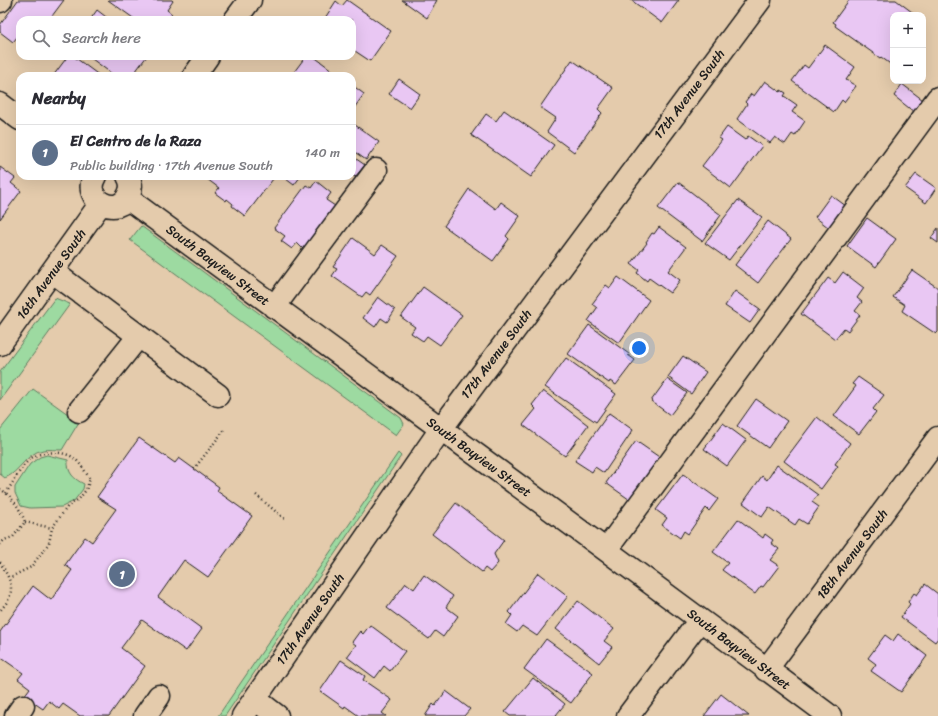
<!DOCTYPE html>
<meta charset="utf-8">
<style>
:root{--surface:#fff;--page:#f7f7f7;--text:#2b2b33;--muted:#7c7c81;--line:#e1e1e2;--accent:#1f6fb2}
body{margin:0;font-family:Sriracha,sans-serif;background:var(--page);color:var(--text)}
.controls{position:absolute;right:12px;top:12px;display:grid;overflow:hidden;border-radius:8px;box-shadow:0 4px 16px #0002}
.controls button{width:36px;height:36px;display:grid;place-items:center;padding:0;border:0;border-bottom:1px solid var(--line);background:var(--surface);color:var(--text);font:20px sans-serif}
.you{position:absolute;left:639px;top:348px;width:14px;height:14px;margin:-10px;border:3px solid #fff;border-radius:50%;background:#1a73e8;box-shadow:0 0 0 6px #1a73e833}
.badge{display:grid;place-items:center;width:26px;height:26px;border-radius:50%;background:var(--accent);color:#fff;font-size:13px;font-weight:700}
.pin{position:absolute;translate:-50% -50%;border:2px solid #fff;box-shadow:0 1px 4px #0006}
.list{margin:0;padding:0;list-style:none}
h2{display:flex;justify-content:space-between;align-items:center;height:52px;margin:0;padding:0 16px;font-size:17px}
h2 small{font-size:13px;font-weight:400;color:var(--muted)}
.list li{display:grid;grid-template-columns:26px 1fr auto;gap:12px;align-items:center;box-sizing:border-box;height:56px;padding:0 16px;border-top:1px solid var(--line)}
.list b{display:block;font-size:15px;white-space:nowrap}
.list p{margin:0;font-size:13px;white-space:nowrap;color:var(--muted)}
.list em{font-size:13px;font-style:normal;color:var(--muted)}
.icon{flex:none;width:22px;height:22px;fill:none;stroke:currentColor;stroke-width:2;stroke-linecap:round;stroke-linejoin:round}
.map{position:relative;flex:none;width:938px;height:716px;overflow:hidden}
.search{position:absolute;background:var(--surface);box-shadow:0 4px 16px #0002;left:16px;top:16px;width:340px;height:44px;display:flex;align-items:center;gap:10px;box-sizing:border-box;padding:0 14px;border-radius:12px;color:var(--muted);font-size:15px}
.panel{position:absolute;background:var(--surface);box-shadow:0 4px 16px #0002;left:16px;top:72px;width:340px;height:108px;border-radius:12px}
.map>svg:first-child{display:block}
.green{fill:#9ddaa1;stroke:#5c7b5e}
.building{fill:#e9c7f3;stroke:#1c1c1c}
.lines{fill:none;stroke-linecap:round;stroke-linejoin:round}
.minor-casing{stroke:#1c1c1c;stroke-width:25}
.path{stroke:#1c1c1c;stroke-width:2.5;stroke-dasharray:1 3;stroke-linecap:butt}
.minor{stroke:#e4cbac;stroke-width:22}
.labels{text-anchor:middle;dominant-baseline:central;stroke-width:3.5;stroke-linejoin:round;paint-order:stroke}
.street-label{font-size:13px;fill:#1c1c1c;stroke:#e4cbac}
</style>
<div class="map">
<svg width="938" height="716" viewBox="0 0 938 716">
<rect width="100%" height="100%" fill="#e4cbac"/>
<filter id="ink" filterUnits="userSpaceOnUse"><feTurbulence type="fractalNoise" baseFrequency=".025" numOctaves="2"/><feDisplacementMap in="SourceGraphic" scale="8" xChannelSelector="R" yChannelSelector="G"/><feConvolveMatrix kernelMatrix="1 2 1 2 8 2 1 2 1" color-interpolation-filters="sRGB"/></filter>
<g filter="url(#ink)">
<path class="green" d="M 141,226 L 401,418 L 404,424 L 396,435 L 130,240 Z
M 55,298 L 70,304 L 0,400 L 0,372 Z
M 33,389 L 79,422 L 62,450 C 56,450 49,449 43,450 C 26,453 20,472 5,478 L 0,474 L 0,430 Z
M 398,453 L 401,456 L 225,716 L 218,716 Z
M 47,455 L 68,460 C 67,473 74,479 84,484 L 83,489 L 74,501 L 62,507 L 30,508 L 21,506 L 15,493 L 15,487 L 30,464 L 40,457 Z"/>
<path class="building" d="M 18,0 L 64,0 L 49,20 L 20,20 L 20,37 L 18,36 L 13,42 L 0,32 L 0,25 Z
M 108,0 L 172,0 L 173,1 L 167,10 L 172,14 L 167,20 L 136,20 Z
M 347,0 L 391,31 L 370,61 L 352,49 L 352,20 L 328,20 L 325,18 L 336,1 L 342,6 Z
M 402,0 L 437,0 L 427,18 Z
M 631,0 L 679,0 L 662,23 Z
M 849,0 L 896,0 L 912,12 L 911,15 L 893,15 L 893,66 L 881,57 L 880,58 L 835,26 L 836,24 L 833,22 Z
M 97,10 L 110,20 L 90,20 Z
M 825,45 L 855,67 L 846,80 L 856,86 L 844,102 L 842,100 L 834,112 L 792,81 L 804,65 L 808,68 Z
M 68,56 L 73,56 L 100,76 L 53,76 Z
M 88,56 L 147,56 L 132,76 L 115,76 Z
M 306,56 L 313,56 L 340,76 L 291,76 Z
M 572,60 L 613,88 L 598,109 L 602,113 L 574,152 L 547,132 L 556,118 L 540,107 Z
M 399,79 L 420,94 L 410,108 L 389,94 Z
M 765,81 L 780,92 L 781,90 L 786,93 L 784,96 L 797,105 L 792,112 L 805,121 L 795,136 L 792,134 L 785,144 L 775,137 L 770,143 L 737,119 L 747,104 L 745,102 L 751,94 L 754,96 Z
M 902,84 L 923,100 L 914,112 L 894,96 Z
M 352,85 L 364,94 L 352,111 Z
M 504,110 L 554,145 L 531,177 L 471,135 L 486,114 L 496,121 Z
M 355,125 L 379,142 L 366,160 L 352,150 L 352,129 Z
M 727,127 L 745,140 L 748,136 L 762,146 L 731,188 L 702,166 L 722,140 L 719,138 Z
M 352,156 L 365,165 L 355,177 L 352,175 Z
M 0,167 L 15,178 L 11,183 L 21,191 L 0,219 Z
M 916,174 L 936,188 L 926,203 L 905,188 Z
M 210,176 L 268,176 L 273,179 L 245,216 L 232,206 L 233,204 L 227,199 L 226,201 L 215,193 L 219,188 L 207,179 Z
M 282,176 L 301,176 L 294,185 Z
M 316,181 L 331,193 L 326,200 L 335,206 L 303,249 L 297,243 L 292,249 L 281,241 L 285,236 L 274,228 L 306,185 L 311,188 Z
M 678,182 L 721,215 L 702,241 L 658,208 Z
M 469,189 L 496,209 L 501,202 L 520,216 L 506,236 L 509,239 L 493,261 L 444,226 Z
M 831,195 L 850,209 L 833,231 L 815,217 Z
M 738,200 L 762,217 L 729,260 L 705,243 Z
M 867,218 L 896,239 L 876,267 L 847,246 Z
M 768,221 L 791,239 L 758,283 L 735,265 Z
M 659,227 L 686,247 L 668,271 L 680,280 L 670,293 L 649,278 L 647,281 L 637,273 L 639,270 L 631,264 L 647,243 L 646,242 L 652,233 L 654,234 Z
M 938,228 L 938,243 L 931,238 Z
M 353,238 L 375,254 L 382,245 L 398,256 L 370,295 L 366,292 L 362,297 L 332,276 L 337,269 L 333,267 Z
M 912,270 L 938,288 L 938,332 L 936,334 L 902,311 L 905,305 L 893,297 Z
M 843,272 L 864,288 L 857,298 L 862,302 L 855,311 L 860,315 L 848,331 L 844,328 L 835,339 L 801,314 L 828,278 L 835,283 Z
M 618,277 L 649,300 L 619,343 L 588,321 L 597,308 L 592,304 L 606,285 L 610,288 Z
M 423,287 L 462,315 L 440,345 L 427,336 L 423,341 L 411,333 L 415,327 L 401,317 Z
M 735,291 L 760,309 L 750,323 L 725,306 Z
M 378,297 L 395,310 L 387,322 L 381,318 L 375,327 L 363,318 Z
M 589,325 L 629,354 L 628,355 L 635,360 L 616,385 L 610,381 L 609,383 L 568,354 Z
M 683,356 L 706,372 L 691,394 L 668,377 Z
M 566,358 L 616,394 L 596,422 L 545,387 Z
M 858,377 L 884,395 L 873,409 L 876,412 L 859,434 L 834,416 L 856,386 L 852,384 Z
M 667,379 L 687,393 L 670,415 L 651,401 Z
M 543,391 L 588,425 L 565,456 L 523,425 L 536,409 L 532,405 Z
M 756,399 L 787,421 L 768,448 L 737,426 Z
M 609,413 L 633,430 L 604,473 L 595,467 L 592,472 L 575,461 Z
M 817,417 L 850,443 L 835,464 L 838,466 L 821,489 L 784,461 Z
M 723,423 L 746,440 L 727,466 L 704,449 Z
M 139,438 L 175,463 L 179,458 L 219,487 L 217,491 L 252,516 L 208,577 L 184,560 L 158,597 L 202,629 L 186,651 L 142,620 L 121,648 L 145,666 L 109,716 L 80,716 L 63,704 L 59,709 L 49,701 L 43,709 L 24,696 L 30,688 L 18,679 L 23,673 L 0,657 L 0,632 L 33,586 L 51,600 L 72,570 L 65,565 L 85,537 L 92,542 L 116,509 L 97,497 Z
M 636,441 L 662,459 L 633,502 L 606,483 Z
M 777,465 L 818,495 L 812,502 L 819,507 L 807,524 L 799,519 L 795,525 L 769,507 L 762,517 L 743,503 L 762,476 L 767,480 Z
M 683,474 L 718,499 L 709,511 L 706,508 L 688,534 L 684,531 L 680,538 L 662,525 L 667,518 L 656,510 Z
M 456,503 L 504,540 L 494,554 L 498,563 L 490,572 L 485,568 L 482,572 L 432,534 Z
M 738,519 L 763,538 L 765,534 L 773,540 L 771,543 L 779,549 L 770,560 L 779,566 L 763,587 L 761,586 L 755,594 L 722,570 L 728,563 L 713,552 Z
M 538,573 L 568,596 L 537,636 L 522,626 L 517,632 L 506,624 L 512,615 L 509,612 Z
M 424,575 L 453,596 L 446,607 L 458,616 L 443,637 L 435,631 L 429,639 L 387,608 L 406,583 L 414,589 Z
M 925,584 L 938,594 L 938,638 L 935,642 L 901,617 L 910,604 L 908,602 L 914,593 L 917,595 Z
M 578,601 L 614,629 L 604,641 L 612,647 L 599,663 L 556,629 Z
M 370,625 L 405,651 L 390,671 L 384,666 L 375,678 L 347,657 L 356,645 L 352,642 L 360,631 L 363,634 Z
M 898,634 L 927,656 L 901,692 L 871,671 L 876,664 L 868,658 L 885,635 L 893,641 Z
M 546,639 L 593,673 L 571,703 L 524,669 Z
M 341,660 L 365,676 L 363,680 L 392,700 L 382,713 L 386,716 L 359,716 L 345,706 L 344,708 L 320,691 Z
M 533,678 L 565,704 L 556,715 L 558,716 L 510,716 L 505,712 Z
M 446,691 L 470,709 L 464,716 L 425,716 L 433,704 L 435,706 Z
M 721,694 L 749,716 L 704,716 Z"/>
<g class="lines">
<defs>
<path id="minor" d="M 0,1 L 1,0
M 235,20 L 250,0
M 194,76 L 208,56
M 0,104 L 20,119
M 95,176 C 80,201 120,219 129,194 C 132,188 131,181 128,176
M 127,198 L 606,550 L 830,716
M 53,272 L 218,395
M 274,307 L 376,170
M 0,344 L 101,203
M 79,411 L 138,337
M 606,550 L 938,98
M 766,670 L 938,438
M 255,699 L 277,716
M 16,716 L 23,706
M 145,716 L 159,696
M 243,716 L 441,429 L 760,0
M 628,716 L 700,620"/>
</defs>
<use href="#minor" class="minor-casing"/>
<path class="path" d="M 194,469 L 225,429
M 0,489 C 11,495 21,510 25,522 L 13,537 L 4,540 L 0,545
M 6,493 C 13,483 21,467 29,460 C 39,450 65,450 75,459 C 81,464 86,473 90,479 L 86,490 L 79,499 L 68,506 L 52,528 L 49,543 L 31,567 L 9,578
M 256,495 L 286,520
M 25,522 L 52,528
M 0,562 C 6,573 15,585 9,598 C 7,603 3,607 0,611"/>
<use href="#minor" class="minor"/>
</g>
</g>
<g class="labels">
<g class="street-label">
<text transform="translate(689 94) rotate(-53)">17th Avenue South</text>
<text transform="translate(218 265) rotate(37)">South Bayview Street</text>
<text transform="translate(51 274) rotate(-54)">16th Avenue South</text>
<text transform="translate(496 354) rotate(-53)">17th Avenue South</text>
<text transform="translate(479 457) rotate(36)">South Bayview Street</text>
<text transform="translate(852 554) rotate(-53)">18th Avenue South</text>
<text transform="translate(310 619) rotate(-55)">17th Avenue South</text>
<text transform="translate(739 649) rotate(37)">South Bayview Street</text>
</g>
</g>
</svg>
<div class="controls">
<button>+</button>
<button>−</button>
</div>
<div class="you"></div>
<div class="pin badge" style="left:122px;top:574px;background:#5c6f8a">1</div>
<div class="search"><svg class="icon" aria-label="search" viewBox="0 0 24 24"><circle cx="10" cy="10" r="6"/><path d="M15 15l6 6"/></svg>Search here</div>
<section class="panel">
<h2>Nearby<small></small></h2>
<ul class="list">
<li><span class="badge" style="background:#5c6f8a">1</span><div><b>El Centro de la Raza</b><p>Public building · 17th Avenue South</p></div><em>140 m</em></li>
</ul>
</section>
</div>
